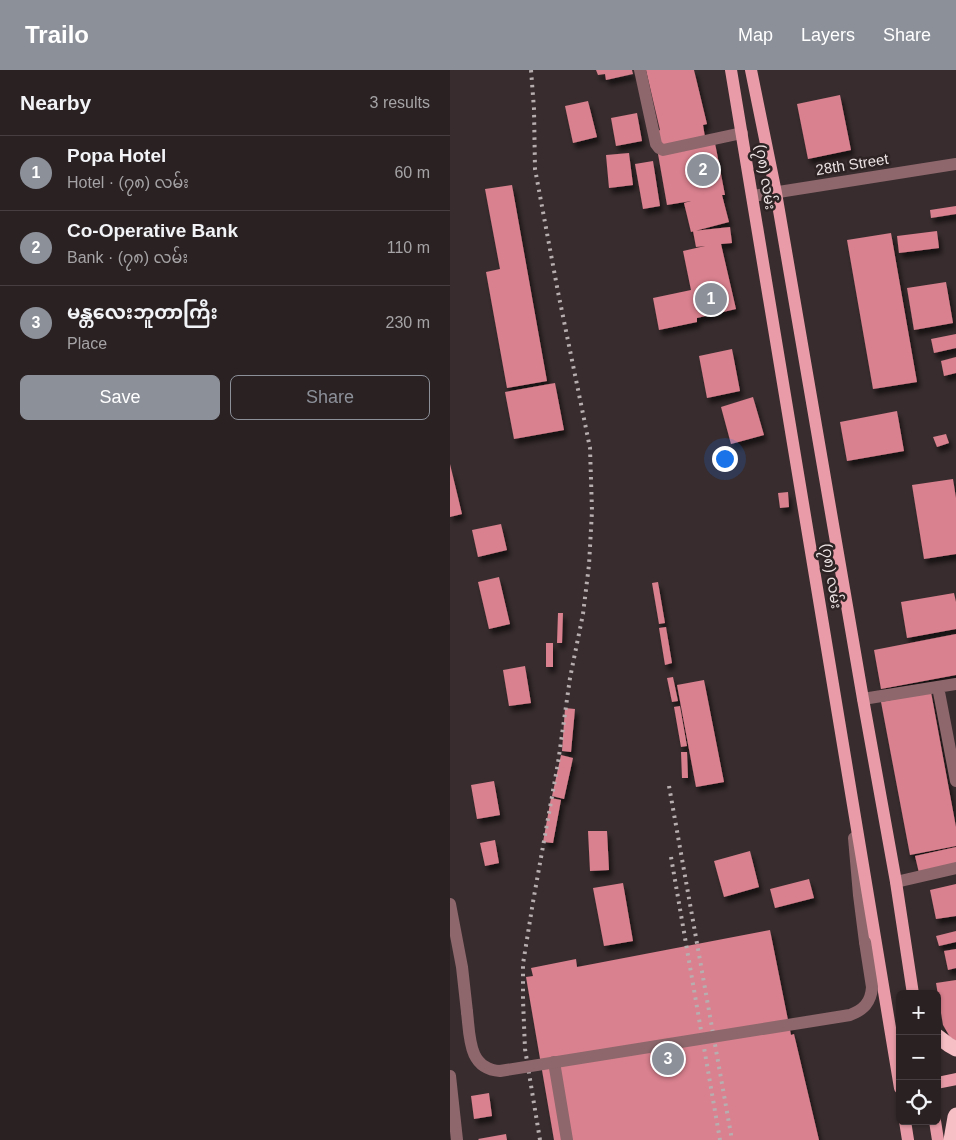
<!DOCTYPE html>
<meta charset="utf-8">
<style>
:root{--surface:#2a2122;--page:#32292a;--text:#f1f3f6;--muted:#a5a3a5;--line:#463e40;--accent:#8c9099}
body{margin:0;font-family:Arial,"Noto Sans Myanmar",sans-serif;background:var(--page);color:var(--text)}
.controls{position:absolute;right:15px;bottom:15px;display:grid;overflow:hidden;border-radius:8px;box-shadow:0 1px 4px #0004}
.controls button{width:45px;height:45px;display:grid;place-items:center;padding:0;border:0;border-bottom:1px solid var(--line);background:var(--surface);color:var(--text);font:25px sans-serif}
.you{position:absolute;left:274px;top:388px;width:18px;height:18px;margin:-12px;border:4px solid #fff;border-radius:50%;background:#1a73e8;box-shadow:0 0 0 8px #1a73e833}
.badge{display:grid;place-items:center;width:32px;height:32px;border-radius:50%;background:var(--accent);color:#fff;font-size:16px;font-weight:700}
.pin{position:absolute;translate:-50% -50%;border:2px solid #fff;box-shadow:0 1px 5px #0006}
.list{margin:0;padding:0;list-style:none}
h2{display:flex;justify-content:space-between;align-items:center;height:65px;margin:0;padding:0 20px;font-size:21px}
h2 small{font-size:16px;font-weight:400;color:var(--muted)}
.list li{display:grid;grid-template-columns:32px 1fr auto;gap:15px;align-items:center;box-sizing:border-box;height:75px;padding:0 20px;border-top:1px solid var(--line)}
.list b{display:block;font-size:19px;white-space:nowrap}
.list p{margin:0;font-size:16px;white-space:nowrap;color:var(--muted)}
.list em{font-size:16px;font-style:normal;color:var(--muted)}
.actions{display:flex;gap:10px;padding:15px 20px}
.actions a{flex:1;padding:11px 0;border:1px solid var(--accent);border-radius:8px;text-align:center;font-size:18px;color:var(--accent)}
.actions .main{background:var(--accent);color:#fff}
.icon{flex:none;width:28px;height:28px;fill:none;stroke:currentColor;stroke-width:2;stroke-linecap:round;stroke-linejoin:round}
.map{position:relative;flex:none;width:506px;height:1070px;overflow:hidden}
header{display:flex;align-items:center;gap:30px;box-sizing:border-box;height:70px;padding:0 25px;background:var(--accent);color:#fff}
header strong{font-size:24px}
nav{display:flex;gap:28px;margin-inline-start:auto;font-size:18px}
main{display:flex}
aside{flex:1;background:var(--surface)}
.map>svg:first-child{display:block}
.building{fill:#d9818e;filter:url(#shadow)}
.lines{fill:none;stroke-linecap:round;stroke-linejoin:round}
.minor{stroke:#8d676c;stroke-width:12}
.major{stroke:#e99ca7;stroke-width:12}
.highway{stroke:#f6bec5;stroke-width:15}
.rail{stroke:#b7aeb0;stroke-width:4;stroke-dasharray:2.5 5;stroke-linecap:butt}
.minor-bridge{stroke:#8d676c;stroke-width:12}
.labels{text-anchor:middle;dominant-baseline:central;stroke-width:5;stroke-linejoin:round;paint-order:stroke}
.street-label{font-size:15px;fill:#eae2e3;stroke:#2e2324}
</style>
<header>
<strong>Trailo</strong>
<nav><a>Map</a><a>Layers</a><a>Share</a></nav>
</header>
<main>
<aside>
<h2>Nearby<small>3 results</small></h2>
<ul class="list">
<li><span class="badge">1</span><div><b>Popa Hotel</b><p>Hotel · (၇၈) လမ်း</p></div><em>60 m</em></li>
<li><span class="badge">2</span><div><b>Co-Operative Bank</b><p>Bank · (၇၈) လမ်း</p></div><em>110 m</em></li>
<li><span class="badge">3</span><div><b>မန္တလေးဘူတာကြီး</b><p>Place</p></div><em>230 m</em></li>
</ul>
<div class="actions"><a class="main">Save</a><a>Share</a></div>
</aside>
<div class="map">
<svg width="506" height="1070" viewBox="0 0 506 1070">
<defs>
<filter id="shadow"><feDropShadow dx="3" dy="5.5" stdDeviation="2.5" flood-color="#0009"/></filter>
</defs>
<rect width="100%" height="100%" fill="#382c2e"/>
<path class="building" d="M 146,0 L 182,0 L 183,4 L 156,10 L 155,4 L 148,5 Z
M 196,0 L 244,0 L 257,54 L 253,55 L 255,67 L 211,76 L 208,61 L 210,60 Z
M 390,25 L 401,80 L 358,89 L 347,34 Z
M 138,31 L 147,67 L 123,73 L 115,36 Z
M 187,43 L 192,71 L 166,76 L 161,48 Z
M 265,73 L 275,125 L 272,125 L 279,152 L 241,162 L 234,133 L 241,131 L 217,135 L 208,84 Z
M 179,83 L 183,115 L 159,118 L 156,85 Z
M 203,91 L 210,136 L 193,139 L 185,94 Z
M 62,115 L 97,311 L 57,318 L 36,202 L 50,199 L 35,119 Z
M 506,136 L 506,144 L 481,148 L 480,140 Z
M 280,157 L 282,173 L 271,174 L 286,239 L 247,248 L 247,252 L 209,260 L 203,228 L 241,220 L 233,181 L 255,176 L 246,177 L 243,161 Z
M 487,161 L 489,178 L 449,183 L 447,166 Z
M 441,163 L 467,312 L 423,319 L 397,170 Z
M 496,212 L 503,253 L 464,260 L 457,218 Z
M 506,264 L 506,278 L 484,283 L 481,269 Z
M 282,279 L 290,321 L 257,328 L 249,286 Z
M 506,287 L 506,303 L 494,306 L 491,291 Z
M 105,313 L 114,360 L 64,369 L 55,322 Z
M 303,327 L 314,365 L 281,374 L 271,337 Z
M 447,341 L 454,381 L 397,391 L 390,352 Z
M 496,364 L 499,373 L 487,377 L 483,367 Z
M 0,394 L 12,444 L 0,447 Z
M 503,409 L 506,428 L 506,484 L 474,489 L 462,415 Z
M 338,422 L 339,437 L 330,438 L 328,423 Z
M 51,454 L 57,480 L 28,487 L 22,460 Z
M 49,507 L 60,554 L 39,559 L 28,512 Z
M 208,512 L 215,553 L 209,554 L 202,513 Z
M 504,523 L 506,532 L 506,559 L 457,568 L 451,532 Z
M 108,543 L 113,543 L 112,573 L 107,573 Z
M 216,557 L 222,593 L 215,595 L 209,558 Z
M 506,564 L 506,605 L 431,619 L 424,580 Z
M 96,573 L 103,573 L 103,597 L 96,597 Z
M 75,596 L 81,633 L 59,636 L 53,600 Z
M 223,607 L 228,631 L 222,632 L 217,608 Z
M 254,610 L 274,712 L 246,717 L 227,615 Z
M 481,622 L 506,757 L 506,776 L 460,785 L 431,632 Z
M 230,636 L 237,676 L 231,677 L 224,637 Z
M 115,638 L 125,639 L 121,682 L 112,681 Z
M 231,682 L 237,682 L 238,708 L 232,708 Z
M 111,685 L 123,688 L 114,729 L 102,726 Z
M 44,711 L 50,745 L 27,749 L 21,715 Z
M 101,728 L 111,730 L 103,773 L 93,772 Z
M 138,761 L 157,761 L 159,800 L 140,801 Z
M 45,770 L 49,793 L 35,796 L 30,773 Z
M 506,777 L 506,795 L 469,803 L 465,786 Z
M 300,781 L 309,817 L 274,827 L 264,791 Z
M 359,809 L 364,828 L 325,838 L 320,819 Z
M 173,813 L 183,871 L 154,876 L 143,818 Z
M 506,814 L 506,846 L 486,849 L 480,820 Z
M 320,860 L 341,965 L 344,964 L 369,1070 L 104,1070 L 76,907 L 83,906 L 81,898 L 126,889 L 127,897 Z
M 506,861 L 506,872 L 489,876 L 486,866 Z
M 506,879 L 506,898 L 498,900 L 494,881 Z
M 506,910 L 506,971 L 500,967 L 493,955 L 486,913 Z
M 39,1023 L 42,1046 L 24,1049 L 21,1026 Z
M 56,1064 L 57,1070 L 29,1070 L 28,1069 Z"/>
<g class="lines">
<path class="minor" d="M 190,0 L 206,74 L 209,78 L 213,80 L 292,63
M 303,126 L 506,94
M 488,617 L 506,711
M 413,629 L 506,614
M 404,768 L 409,825 L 415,872
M 446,812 L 506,798
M 0,834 L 12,897 L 17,942
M 104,992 L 117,1070
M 0,1006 L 7,1070"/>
<path class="major" d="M 281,0 L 450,1018
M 301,0 L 326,123 L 413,629 L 446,812 L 463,924
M 487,1013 L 506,1009
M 455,1051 L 458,1070
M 485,1051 L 488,1070"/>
<path class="highway" d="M 487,966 L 499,975 L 506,979
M 501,1070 L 505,1047 L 506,1045"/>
<path class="rail" d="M 81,0 L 84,39 L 85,99 L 108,222 L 140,378 L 142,441 L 139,495 L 133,544 L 120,608 L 108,693 L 83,832 L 73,894 L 73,930 L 75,979 L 90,1070
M 219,716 L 282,1070
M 221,787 L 270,1070"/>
<path class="minor-bridge" d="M 17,942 C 20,967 18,999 50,1001 L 400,945 C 413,940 421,933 422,917 L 415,872"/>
</g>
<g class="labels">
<g class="street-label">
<text transform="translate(402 94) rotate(-9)">28th Street</text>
<text transform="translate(316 107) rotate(81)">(၇၈) လမ်း</text>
<text transform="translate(382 506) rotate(81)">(၇၈) လမ်း</text>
</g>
</g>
</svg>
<div class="controls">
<button>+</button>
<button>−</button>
<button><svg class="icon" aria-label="locate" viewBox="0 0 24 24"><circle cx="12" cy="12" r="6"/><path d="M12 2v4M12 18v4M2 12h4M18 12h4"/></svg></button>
</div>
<div class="you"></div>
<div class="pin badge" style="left:261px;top:229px">1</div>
<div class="pin badge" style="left:253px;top:100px">2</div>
<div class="pin badge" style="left:218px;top:989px">3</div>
</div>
</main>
